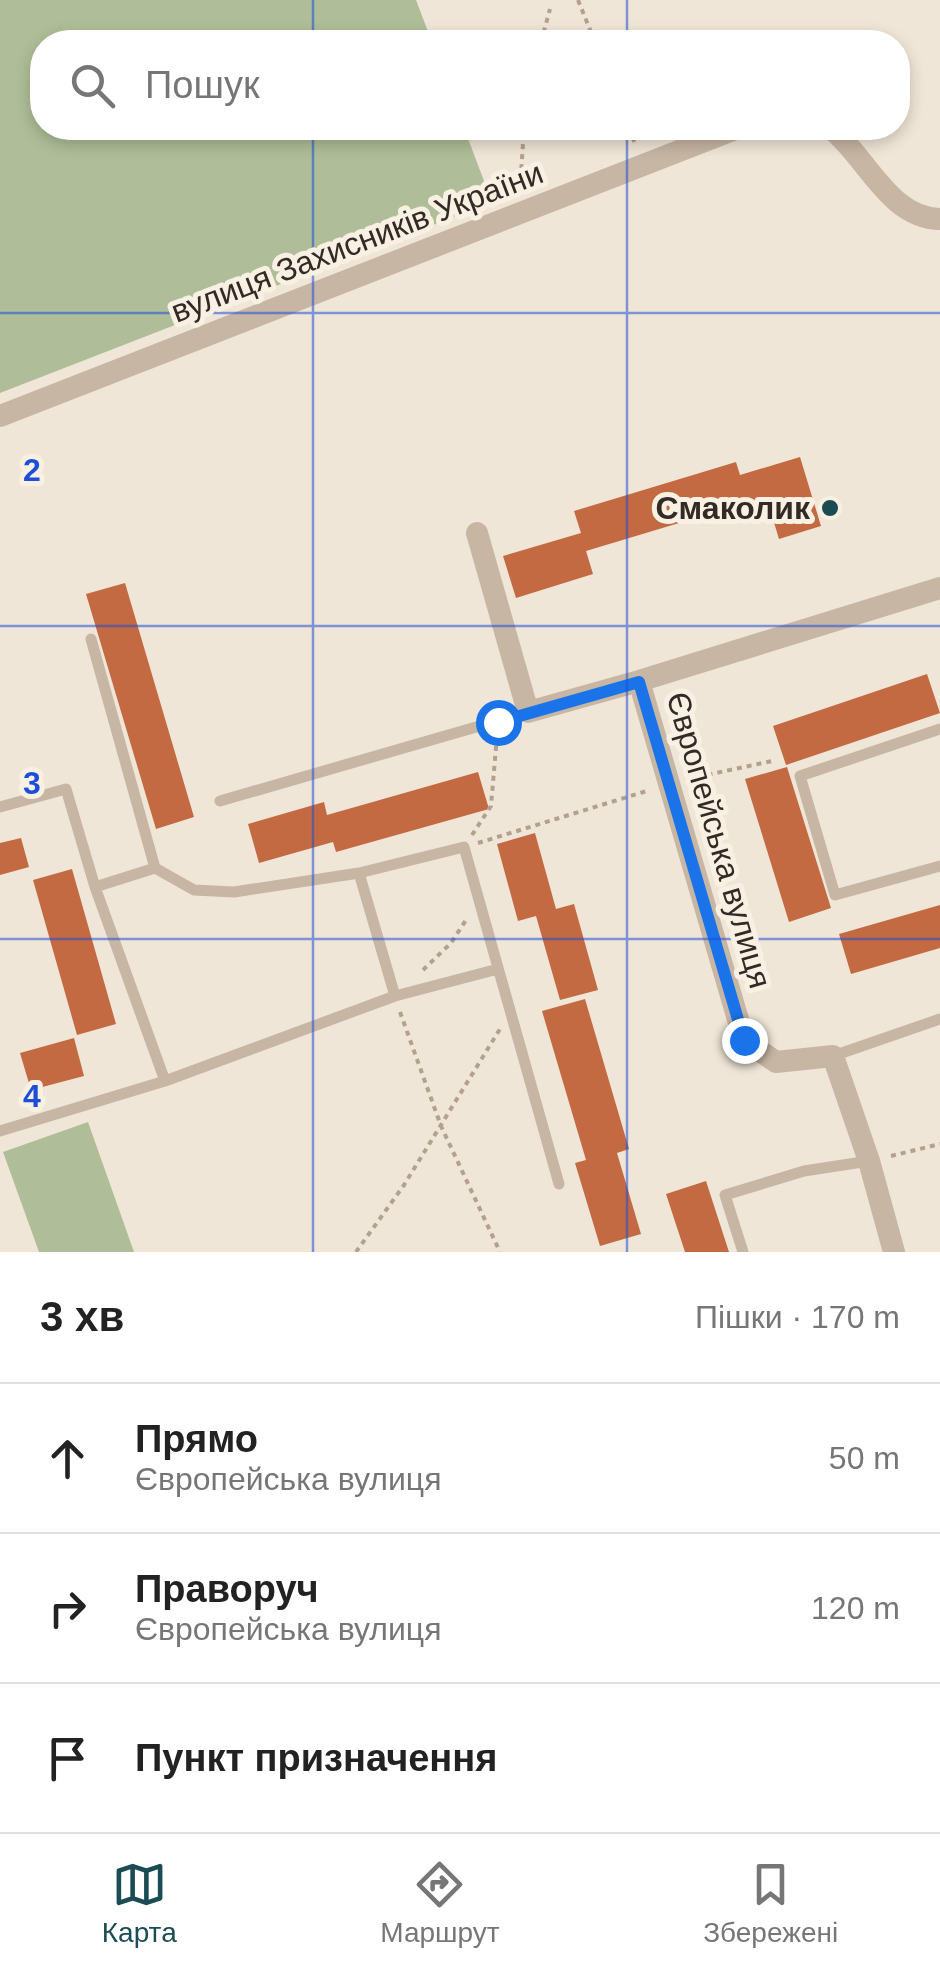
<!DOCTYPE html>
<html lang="uk">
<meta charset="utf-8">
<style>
:root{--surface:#fff;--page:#f2f2f2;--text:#222;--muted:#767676;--line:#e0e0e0;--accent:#1c4c53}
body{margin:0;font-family:Arial,sans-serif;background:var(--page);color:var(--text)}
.stop{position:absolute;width:30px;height:30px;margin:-22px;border:8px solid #1a73e8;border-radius:50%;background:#fff}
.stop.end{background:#1a73e8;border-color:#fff;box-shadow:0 2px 10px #0008}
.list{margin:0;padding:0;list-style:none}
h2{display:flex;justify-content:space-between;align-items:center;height:130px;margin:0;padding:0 40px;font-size:42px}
h2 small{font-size:32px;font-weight:400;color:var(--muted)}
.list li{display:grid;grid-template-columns:65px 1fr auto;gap:30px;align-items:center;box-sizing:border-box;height:150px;padding:0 40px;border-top:2px solid var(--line)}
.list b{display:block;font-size:38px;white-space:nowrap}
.list p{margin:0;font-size:32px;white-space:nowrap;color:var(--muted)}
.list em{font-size:32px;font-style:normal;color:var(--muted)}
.icon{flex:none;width:55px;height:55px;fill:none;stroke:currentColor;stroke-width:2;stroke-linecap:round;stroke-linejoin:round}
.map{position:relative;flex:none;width:940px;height:1252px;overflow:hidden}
.search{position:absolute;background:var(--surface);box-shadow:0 5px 15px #0003;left:30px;right:30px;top:30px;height:110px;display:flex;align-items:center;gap:25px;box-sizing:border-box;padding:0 35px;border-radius:40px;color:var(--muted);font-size:38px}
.sheet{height:580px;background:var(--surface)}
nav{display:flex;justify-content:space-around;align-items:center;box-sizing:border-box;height:140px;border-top:2px solid var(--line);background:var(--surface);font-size:28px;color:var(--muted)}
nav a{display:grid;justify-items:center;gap:5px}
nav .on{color:var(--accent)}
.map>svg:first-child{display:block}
.green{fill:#afbe98}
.building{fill:#c36a42}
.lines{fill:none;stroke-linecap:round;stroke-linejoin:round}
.path{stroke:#b3a08e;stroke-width:4;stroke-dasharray:5 5;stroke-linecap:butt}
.service{stroke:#c7b6a4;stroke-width:11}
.minor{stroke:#c7b6a4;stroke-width:22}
.route{stroke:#1a73e8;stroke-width:12}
.grid{fill:none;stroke:#1d4ed8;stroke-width:2.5;stroke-opacity:0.55}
.poi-dot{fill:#1c4c53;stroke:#f8f0e3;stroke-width:4}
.labels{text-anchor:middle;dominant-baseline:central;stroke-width:10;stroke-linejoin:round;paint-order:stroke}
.street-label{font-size:32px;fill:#332a25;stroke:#f8f0e3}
.poi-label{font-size:32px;font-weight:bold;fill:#332a25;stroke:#f8f0e3;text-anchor:end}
.grid-label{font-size:32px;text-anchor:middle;font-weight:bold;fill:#1d4ed8;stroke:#f8f0e3;stroke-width:10;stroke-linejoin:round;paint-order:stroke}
</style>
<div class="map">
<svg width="940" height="1252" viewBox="0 0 940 1252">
<rect width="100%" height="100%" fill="#f0e6d7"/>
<path class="green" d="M 0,0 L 416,0 L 432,42 L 42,42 L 42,128 L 464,128 L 492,202 L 0,393 Z
M 88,1122 L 134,1252 L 39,1252 L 3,1152 Z"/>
<path class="building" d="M 800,457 L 821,526 L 779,539 L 769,506 L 752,511 L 749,502 L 586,551 L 593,574 L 516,598 L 503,556 L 581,533 L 574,511 L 736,462 L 740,475 Z
M 125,583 L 194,817 L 156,829 L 86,594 Z
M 927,674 L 940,713 L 786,765 L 773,726 Z
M 787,767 L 831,908 L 789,922 L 745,779 Z
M 478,772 L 489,809 L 336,852 L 333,842 L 259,863 L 248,824 L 324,802 L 327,815 Z
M 535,833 L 556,909 L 574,904 L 598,990 L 560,1000 L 536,916 L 518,921 L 497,844 Z
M 21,838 L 29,867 L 0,875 L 0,843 Z
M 72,869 L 116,1024 L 77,1035 L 33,880 Z
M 940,905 L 940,948 L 851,974 L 839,934 Z
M 585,999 L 629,1149 L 617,1153 L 641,1234 L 600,1246 L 575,1163 L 586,1160 L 542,1011 Z
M 74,1038 L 84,1076 L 31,1090 L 20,1053 Z
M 706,1181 L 729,1252 L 685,1252 L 666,1194 Z"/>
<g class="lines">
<path class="path" d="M 578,0 L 595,42
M 541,42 L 550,9
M 629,128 L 636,146
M 520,189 L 524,128
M 688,779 L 772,761
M 472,835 L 491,806 L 497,736
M 478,843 L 650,790
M 423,970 L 451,943 L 468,917
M 400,1012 L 441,1126 L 500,1252
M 891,1156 L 940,1144
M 356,1252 L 404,1185 L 500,1029"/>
<path class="service" d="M 91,639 L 155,868 L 194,890 L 234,892 L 359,873 L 395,996
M 940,729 L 800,776 L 835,895 L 940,866
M 220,801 L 528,712
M 0,807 L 66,789 L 95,887 L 165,1081
M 359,873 L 464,847 L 559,1184
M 95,887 L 155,868
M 833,1056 L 940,1019
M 0,1131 L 165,1081 L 395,996 L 498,969
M 743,1252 L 725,1195 L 804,1171 L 869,1161"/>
<path class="minor" d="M 830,128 C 866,155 888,218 940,219
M 0,416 L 738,128
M 477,533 L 528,712 L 639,681 L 940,588
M 639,681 L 744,1040 L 776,1062 L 833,1056 L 869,1161 L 894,1252"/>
</g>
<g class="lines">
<path class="route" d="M 498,722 L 639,682 L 744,1040"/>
</g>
<path class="grid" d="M 313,0 L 313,42M 627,0 L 627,42M 313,128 L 313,1252M 627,128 L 627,1252M 0,313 L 940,313M 0,626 L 940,626M 0,939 L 940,939"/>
<circle class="poi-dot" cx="830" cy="508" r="10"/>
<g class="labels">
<g class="street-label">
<text transform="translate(357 242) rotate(-21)">вулиця Захисників України</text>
<text transform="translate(719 840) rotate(74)">Європейська вулиця</text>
</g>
<g class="poi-label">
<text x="810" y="508">Смаколик</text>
</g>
</g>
<g class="grid-label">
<text x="32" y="481">2</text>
<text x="32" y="794">3</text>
<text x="32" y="1107">4</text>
</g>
</svg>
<div class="stop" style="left:498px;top:722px"></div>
<div class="stop end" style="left:744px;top:1040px"></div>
<div class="search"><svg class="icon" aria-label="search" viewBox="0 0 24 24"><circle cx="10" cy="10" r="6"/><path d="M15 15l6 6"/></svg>Пошук</div>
</div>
<section class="sheet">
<h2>3 хв<small>Пішки · 170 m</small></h2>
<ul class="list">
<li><svg class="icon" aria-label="ahead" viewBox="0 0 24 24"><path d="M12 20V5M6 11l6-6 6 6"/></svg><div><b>Прямо</b><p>Європейська вулиця</p></div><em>50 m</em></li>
<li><svg class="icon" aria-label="right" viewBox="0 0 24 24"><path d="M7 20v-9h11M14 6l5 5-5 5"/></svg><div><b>Праворуч</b><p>Європейська вулиця</p></div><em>120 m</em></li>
<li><svg class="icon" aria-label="arrive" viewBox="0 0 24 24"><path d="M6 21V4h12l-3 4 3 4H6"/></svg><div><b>Пункт призначення</b></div></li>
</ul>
</section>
<nav>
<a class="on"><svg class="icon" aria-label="map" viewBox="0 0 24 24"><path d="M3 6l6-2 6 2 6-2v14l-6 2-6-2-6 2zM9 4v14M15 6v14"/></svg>Карта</a>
<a><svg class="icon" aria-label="directions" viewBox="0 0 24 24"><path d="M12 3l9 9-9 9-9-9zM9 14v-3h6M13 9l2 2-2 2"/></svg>Маршрут</a>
<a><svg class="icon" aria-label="saved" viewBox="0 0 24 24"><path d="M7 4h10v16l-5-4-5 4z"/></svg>Збережені</a>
</nav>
